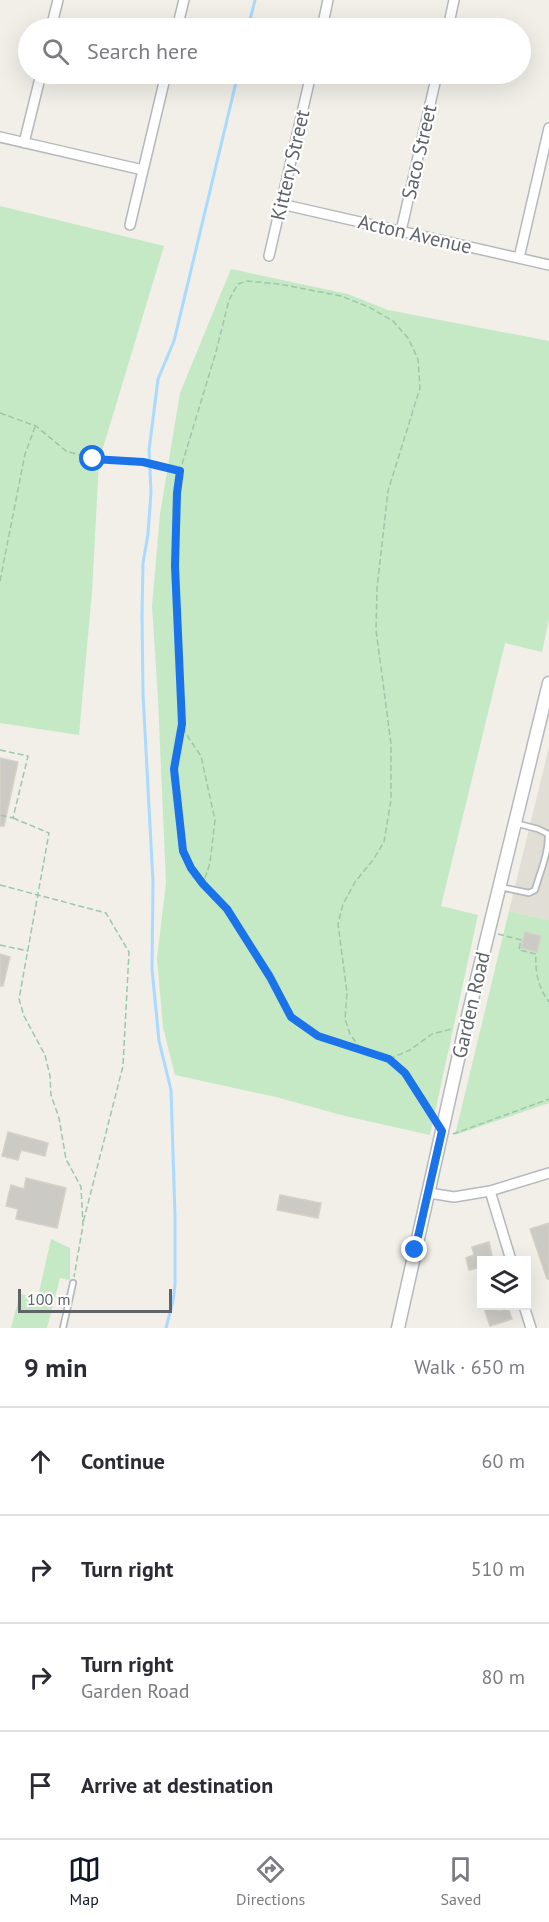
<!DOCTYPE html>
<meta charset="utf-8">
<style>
:root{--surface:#fff;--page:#f7f7f7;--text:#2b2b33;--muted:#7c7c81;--line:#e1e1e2;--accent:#111827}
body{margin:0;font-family:"PT Sans",sans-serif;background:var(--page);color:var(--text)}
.controls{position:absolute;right:18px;bottom:18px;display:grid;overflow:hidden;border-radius:0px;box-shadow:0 6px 24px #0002}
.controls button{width:54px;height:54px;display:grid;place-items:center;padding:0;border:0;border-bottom:2px solid var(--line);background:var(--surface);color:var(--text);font:30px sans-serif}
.scale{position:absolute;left:18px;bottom:15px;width:154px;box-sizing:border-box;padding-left:6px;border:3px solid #5f6368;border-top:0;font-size:16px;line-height:21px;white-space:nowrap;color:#5f6368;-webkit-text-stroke:4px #fff;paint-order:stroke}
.stop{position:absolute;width:18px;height:18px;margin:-14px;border:4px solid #1a73e8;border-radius:50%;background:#fff}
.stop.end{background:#1a73e8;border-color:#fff;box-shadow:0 2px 6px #0008}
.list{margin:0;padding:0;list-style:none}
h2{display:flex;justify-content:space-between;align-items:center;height:78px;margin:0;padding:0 24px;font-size:26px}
h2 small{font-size:20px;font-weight:400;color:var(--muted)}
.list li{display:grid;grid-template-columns:39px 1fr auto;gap:18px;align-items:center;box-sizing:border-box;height:108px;padding:0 24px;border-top:2px solid var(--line)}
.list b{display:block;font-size:22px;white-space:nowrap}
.list p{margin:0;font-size:20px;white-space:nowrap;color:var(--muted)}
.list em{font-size:20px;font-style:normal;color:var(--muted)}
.icon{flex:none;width:33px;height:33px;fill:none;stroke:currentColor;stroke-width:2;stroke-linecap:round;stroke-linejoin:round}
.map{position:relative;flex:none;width:549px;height:1328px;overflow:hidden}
.search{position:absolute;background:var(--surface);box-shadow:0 6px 24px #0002;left:18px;right:18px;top:18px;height:66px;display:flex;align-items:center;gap:15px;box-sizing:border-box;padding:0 21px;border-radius:33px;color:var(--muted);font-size:22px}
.sheet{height:510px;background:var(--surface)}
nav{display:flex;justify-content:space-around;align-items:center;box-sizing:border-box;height:84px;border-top:2px solid var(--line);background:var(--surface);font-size:16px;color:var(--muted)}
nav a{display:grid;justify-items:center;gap:3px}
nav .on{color:var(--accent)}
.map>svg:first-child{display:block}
.education{fill:#e1ded6}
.green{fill:#c5e8c5}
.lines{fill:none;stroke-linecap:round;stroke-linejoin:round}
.stream{stroke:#aadaff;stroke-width:3}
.building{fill:#cccac5;stroke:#d6d1c6;stroke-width:1.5}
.service-casing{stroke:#b5b8bc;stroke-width:8}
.minor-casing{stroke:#b5b8bc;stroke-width:12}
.tertiary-casing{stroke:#b5b8bc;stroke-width:15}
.path{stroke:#9cc7a9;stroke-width:1.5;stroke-dasharray:6 3;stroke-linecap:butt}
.service{stroke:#fff;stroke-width:4.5}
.minor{stroke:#fff;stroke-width:9}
.tertiary{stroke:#fff;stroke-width:12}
.route{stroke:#1a73e8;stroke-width:8}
.labels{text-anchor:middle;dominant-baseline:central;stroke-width:4.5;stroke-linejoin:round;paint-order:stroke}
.street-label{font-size:20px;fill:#5f6368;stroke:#fff}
</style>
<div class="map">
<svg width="549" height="1328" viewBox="0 0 549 1328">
<rect width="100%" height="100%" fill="#f1efe8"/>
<path class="education" d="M 549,747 L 549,920 L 509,911 Z"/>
<path class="green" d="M 0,206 L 164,246 L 99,461 L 92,592 L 79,735 L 0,723 Z
M 231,269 L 348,294 L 388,310 L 549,341 L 549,619 L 542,652 L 505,643 L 441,906 L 478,915 L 430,1135 L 345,1116 L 276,1097 L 175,1075 L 163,1027 L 157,958 L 166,883 L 158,699 L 152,606 L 160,514 L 180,393 Z
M 509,911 L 549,920 L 549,1103 L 455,1135 Z
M 51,1239 L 70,1248 L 70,1280 L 60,1278 L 47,1328 L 11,1328 L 20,1294 L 38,1297 Z"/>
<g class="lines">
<path class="stream" d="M 248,28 L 255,0
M 166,1328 L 173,1301 L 175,1285 L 175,1216 L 171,1090 L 159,1041 L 152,969 L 153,882 L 143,694 L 142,616 L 143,563 L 148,534 L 151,492 L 149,450 L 158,379 L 174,341 L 238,74"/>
</g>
<path class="building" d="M 0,758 L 18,762 L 4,826 L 0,826 Z
M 525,932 L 541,936 L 537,952 L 521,948 Z
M 0,954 L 10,957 L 3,986 L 0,986 Z
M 8,1132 L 48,1143 L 45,1156 L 21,1150 L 18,1160 L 2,1156 Z
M 26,1178 L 66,1188 L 57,1228 L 16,1219 L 18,1209 L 6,1206 L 11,1185 L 24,1189 Z
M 280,1195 L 321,1203 L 318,1218 L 277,1210 Z
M 549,1223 L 549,1279 L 547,1279 L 530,1229 Z
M 489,1242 L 493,1260 L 482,1260 L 482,1267 L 469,1270 L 466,1258 L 474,1255 L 472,1247 Z
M 483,1305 L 496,1305 L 498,1311 L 508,1308 L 512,1319 L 490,1326 Z"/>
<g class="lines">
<defs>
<path id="service" d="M 500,887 L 529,893 L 535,890 C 540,872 549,853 548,834 L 538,829 L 515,823
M 63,1328 L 73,1283"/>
<path id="minor" d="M 51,28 L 58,0
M 177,28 L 184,0
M 322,28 L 328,0
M 448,28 L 454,0
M 0,137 L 143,170
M 24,143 L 41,74
M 281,204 L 549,265
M 130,225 L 166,74
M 401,231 L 437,74
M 269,256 L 311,74
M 519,258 L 549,128
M 490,1191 L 511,1260
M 429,1193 L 454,1197 L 490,1191 L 549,1173
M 524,1306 L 531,1328"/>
<path id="tertiary" d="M 398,1328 L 465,1028 L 549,683"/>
</defs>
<use href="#service" class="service-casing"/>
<use href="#minor" class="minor-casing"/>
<use href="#tertiary" class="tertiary-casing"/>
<path class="path" d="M 0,413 L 36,426 L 66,451 L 93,459 L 143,462 L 179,471
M 0,581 L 25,454 L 35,427
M 182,725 L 174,769 L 179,823 L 183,851 L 191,868 L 203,884
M 0,750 L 28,756 L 13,818 L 0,815
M 13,818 L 49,833 L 19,999 L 24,1016 L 45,1055 L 50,1076 L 51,1095 L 59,1118 L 66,1159 L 81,1187 L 83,1225 L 74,1277
M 0,885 L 106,913 L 129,952 L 123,1066 L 83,1223
M 498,934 L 521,940 L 519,950 L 536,954 C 535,972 538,987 549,1002
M 0,945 L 28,951
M 360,1048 L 318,1036 L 291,1017 L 270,977 L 227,909 L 203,884 L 210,863 L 215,820 L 201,756 L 186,734 L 182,725 L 175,566 L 177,493 L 180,471 L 216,352 L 229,300 L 238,284 L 247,281 L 279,284 L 341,296 L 369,307 L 393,321 L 408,338 L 418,359 L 420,388 L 388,491 L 377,588 L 376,630 L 391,744 L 391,800 L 384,842 L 373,860 L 355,882 L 343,904 L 338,924 L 347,993 L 345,1019 L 350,1034 L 360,1048 L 374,1055 L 389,1059 L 410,1050 L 432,1034 L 452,1029
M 390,1060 L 405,1073 L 434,1117
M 453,1134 L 549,1099"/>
<use href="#service" class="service"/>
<use href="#minor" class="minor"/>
<use href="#tertiary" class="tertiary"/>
</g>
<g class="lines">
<path class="route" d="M 93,459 L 143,462 L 180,471 L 177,493 L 175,566 L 182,724 L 174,769 L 183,851 L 191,868 L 203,884 L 227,909 L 270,977 L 291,1017 L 318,1036 L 389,1059 L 405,1073 L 442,1131 L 415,1250"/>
</g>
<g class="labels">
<g class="street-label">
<text transform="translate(419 152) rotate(-77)">Saco Street</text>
<text transform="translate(290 165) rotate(-77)">Kittery Street</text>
<text transform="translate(415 234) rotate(13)">Acton Avenue</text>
<text transform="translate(471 1005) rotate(-77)">Garden Road</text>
</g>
</g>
</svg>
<div class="controls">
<button><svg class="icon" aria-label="layers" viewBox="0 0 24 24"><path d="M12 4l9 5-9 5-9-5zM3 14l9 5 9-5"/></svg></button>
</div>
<div class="scale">100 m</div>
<div class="stop" style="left:93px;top:459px"></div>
<div class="stop end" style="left:415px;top:1250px"></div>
<div class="search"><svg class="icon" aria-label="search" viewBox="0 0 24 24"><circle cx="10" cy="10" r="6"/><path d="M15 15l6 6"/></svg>Search here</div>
</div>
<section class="sheet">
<h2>9 min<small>Walk · 650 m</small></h2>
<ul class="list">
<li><svg class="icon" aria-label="ahead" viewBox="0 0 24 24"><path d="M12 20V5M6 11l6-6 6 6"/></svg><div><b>Continue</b></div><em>60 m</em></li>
<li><svg class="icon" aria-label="right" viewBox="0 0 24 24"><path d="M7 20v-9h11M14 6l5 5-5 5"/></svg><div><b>Turn right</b></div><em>510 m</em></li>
<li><svg class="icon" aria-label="right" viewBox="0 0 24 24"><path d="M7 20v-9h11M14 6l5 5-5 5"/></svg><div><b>Turn right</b><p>Garden Road</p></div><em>80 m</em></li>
<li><svg class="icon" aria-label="arrive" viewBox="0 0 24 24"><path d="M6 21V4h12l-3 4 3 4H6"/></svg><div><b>Arrive at destination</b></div></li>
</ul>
</section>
<nav>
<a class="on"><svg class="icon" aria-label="map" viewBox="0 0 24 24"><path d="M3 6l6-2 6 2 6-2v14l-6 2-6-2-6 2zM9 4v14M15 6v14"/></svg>Map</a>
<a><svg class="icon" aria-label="directions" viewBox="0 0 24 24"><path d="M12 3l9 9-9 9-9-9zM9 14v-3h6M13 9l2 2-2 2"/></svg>Directions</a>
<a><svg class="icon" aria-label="saved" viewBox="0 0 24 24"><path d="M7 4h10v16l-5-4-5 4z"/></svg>Saved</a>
</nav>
